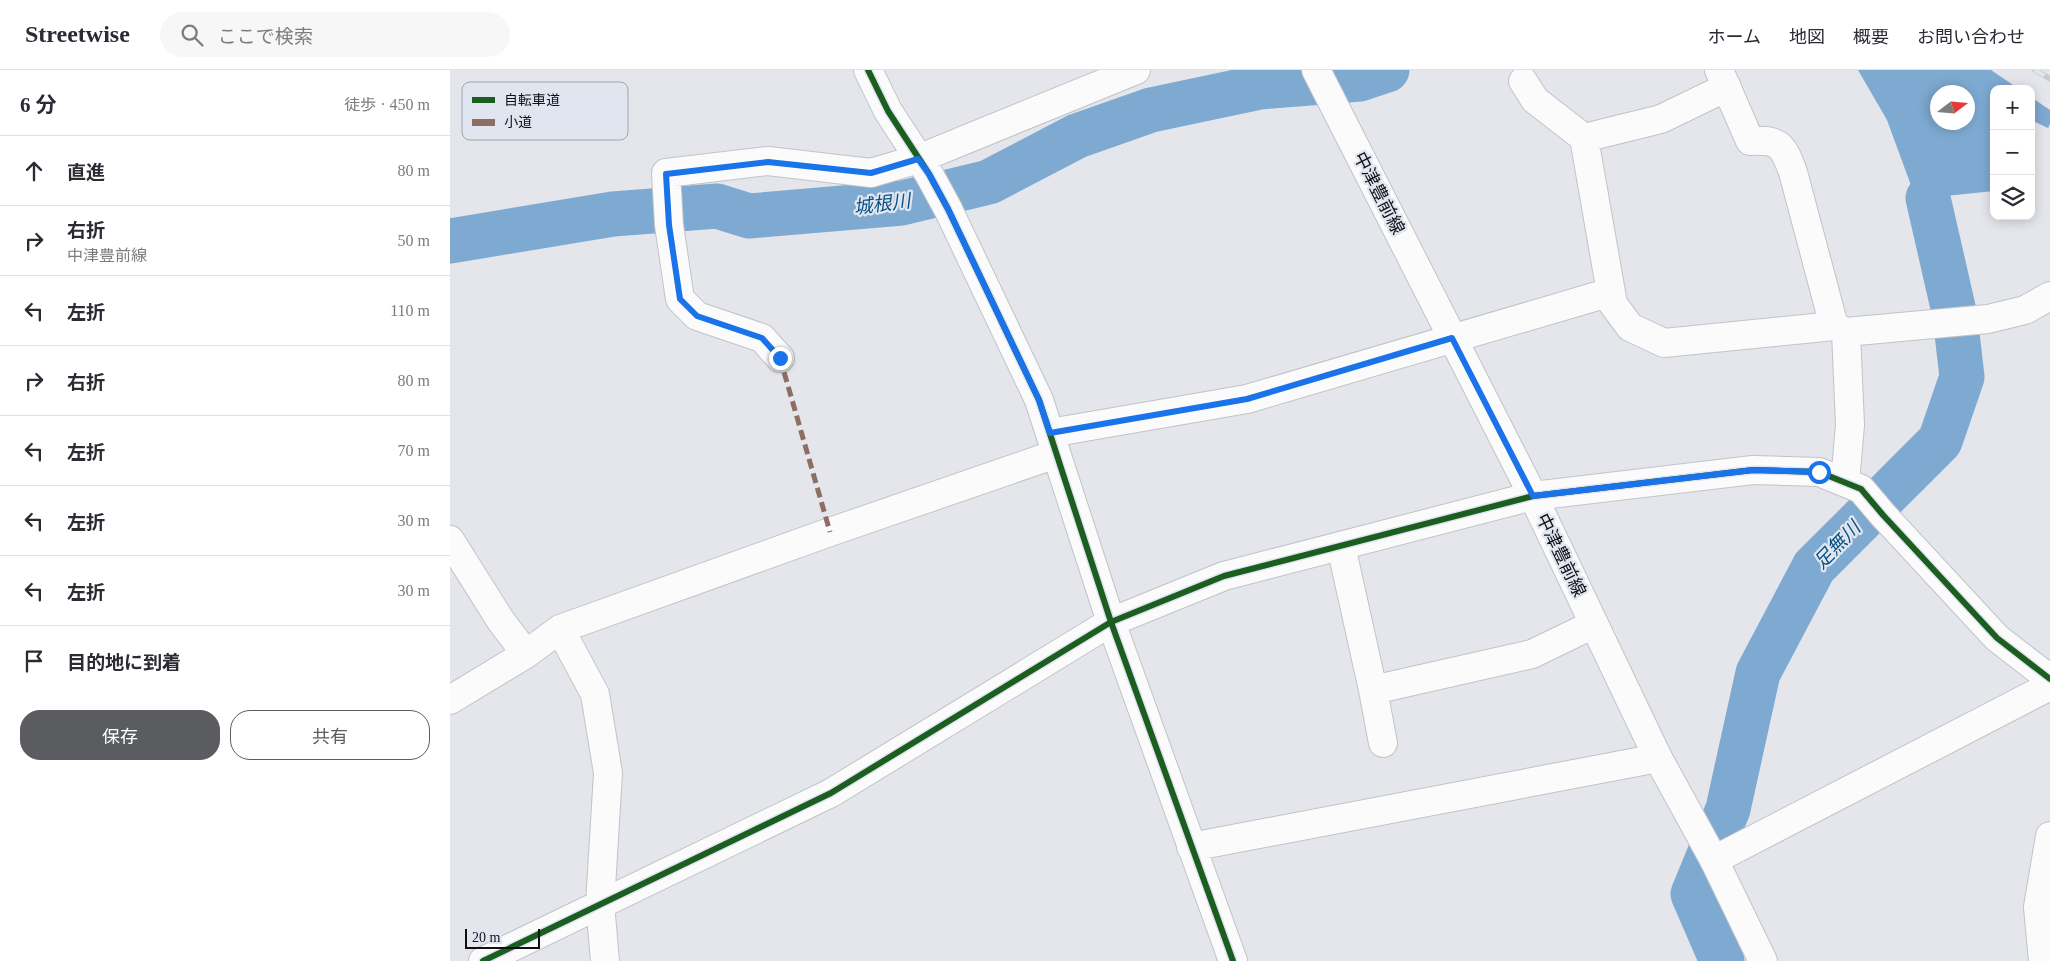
<!DOCTYPE html>
<html lang="ja">
<meta charset="utf-8">
<style>
:root{--surface:#fff;--page:#f7f7f7;--text:#2b2b33;--muted:#7c7c81;--line:#e1e1e2;--accent:#5a5c60}
body{margin:0;font-family:"Times New Roman","Noto Sans JP",serif;background:var(--page);color:var(--text)}
.controls{position:absolute;right:15px;top:15px;display:grid;overflow:hidden;border-radius:10px;box-shadow:0 2px 12px #0003}
.controls button{width:45px;height:45px;display:grid;place-items:center;padding:0;border:0;border-bottom:1px solid var(--line);background:var(--surface);color:var(--text);font:25px sans-serif}
.compass{position:absolute;left:1480px;top:15px;width:45px;height:45px;border-radius:50%;background:var(--surface);box-shadow:0 2px 12px #0003;rotate:74deg}
.scale{position:absolute;left:15px;bottom:12px;width:75px;box-sizing:border-box;padding-left:5px;border:2px solid #101115;border-top:0;font-size:14px;line-height:18px;white-space:nowrap;color:#101115;-webkit-text-stroke:4px #e0e5f0;paint-order:stroke}
.stop{position:absolute;width:15px;height:15px;margin:-11px;border:4px solid #1a73e8;border-radius:50%;background:#fff}
.stop.end{background:#1a73e8;border-color:#fff;box-shadow:0 1px 5px #0008}
.list{margin:0;padding:0;list-style:none}
h2{display:flex;justify-content:space-between;align-items:center;height:65px;margin:0;padding:0 20px;font-size:21px}
h2 small{font-size:16px;font-weight:400;color:var(--muted)}
.list li{display:grid;grid-template-columns:32px 1fr auto;gap:15px;align-items:center;box-sizing:border-box;height:70px;padding:0 20px;border-top:1px solid var(--line)}
.list b{display:block;font-size:19px;white-space:nowrap}
.list p{margin:0;font-size:16px;white-space:nowrap;color:var(--muted)}
.list em{font-size:16px;font-style:normal;color:var(--muted)}
.actions{display:flex;gap:10px;padding:15px 20px}
.actions a{flex:1;padding:11px 0;border:1px solid var(--accent);border-radius:20px;text-align:center;font-size:18px;color:var(--accent)}
.actions .main{background:var(--accent);color:#fff}
.icon{flex:none;width:28px;height:28px;fill:none;stroke:currentColor;stroke-width:2;stroke-linecap:round;stroke-linejoin:round}
.map{position:relative;flex:none;width:1600px;height:891px;overflow:hidden}
header{display:flex;align-items:center;gap:30px;box-sizing:border-box;height:70px;padding:0 25px;background:var(--surface);border-bottom:1px solid var(--line)}
header strong{font-size:24px}
nav{display:flex;gap:28px;margin-inline-start:auto;font-size:18px}
.search{width:350px;height:45px;background:var(--page);display:flex;align-items:center;gap:12px;box-sizing:border-box;padding:0 18px;border-radius:28px;color:var(--muted);font-size:19px}
main{display:flex}
aside{flex:1;background:var(--surface)}
.map>svg:first-child{display:block}
.water{fill:#7ea9d1;fill-rule:evenodd}
.lines{fill:none;stroke-linecap:round;stroke-linejoin:round}
.river{stroke:#7ea9d1;stroke-width:45}
.minor-casing{stroke:#c1c3c8;stroke-width:30}
.primary-casing{stroke:#c1c3c8;stroke-width:30}
.minor{stroke:#fbfbfc;stroke-width:28}
.primary{stroke:#fbfbfc;stroke-width:28}
.rail-casing{stroke:#c9cacc;stroke-width:5.5}
.rail{stroke:#e0e5f0;stroke-width:4;stroke-dasharray:11;stroke-linecap:butt}
.quiet{stroke:#8d6e63;stroke-width:5;stroke-dasharray:10 5;stroke-linecap:butt}
.cycleway-casing{stroke:#e0e5f0;stroke-width:9}
.cycleway{stroke:#1b5e20;stroke-width:6}
.route{stroke:#1a73e8;stroke-width:6}
.labels{text-anchor:middle;dominant-baseline:central;stroke-width:4.5;stroke-linejoin:round;paint-order:stroke}
.street-label{font-size:18px;fill:#101115;stroke:#e0e5f0}
.water-label{font-size:19px;font-style:italic;fill:#075285;stroke:#e0e5f0}
.key{fill:#e0e5f0;stroke:#a2a5ae;stroke-width:1}
.key-label{font-size:14px;fill:#101115}
</style>
<header>
<strong>Streetwise</strong>
<div class="search"><svg class="icon" aria-label="search" viewBox="0 0 24 24"><circle cx="10" cy="10" r="6"/><path d="M15 15l6 6"/></svg>ここで検索</div>
<nav><a>ホーム</a><a>地図</a><a>概要</a><a>お問い合わせ</a></nav>
</header>
<main>
<aside>
<h2>6 分<small>徒歩 · 450 m</small></h2>
<ul class="list">
<li><svg class="icon" aria-label="ahead" viewBox="0 0 24 24"><path d="M12 20V5M6 11l6-6 6 6"/></svg><div><b>直進</b></div><em>80 m</em></li>
<li><svg class="icon" aria-label="right" viewBox="0 0 24 24"><path d="M7 20v-9h11M14 6l5 5-5 5"/></svg><div><b>右折</b><p>中津豊前線</p></div><em>50 m</em></li>
<li><svg class="icon" aria-label="left" viewBox="0 0 24 24"><path d="M17 20v-9H6M10 6l-5 5 5 5"/></svg><div><b>左折</b></div><em>110 m</em></li>
<li><svg class="icon" aria-label="right" viewBox="0 0 24 24"><path d="M7 20v-9h11M14 6l5 5-5 5"/></svg><div><b>右折</b></div><em>80 m</em></li>
<li><svg class="icon" aria-label="left" viewBox="0 0 24 24"><path d="M17 20v-9H6M10 6l-5 5 5 5"/></svg><div><b>左折</b></div><em>70 m</em></li>
<li><svg class="icon" aria-label="left" viewBox="0 0 24 24"><path d="M17 20v-9H6M10 6l-5 5 5 5"/></svg><div><b>左折</b></div><em>30 m</em></li>
<li><svg class="icon" aria-label="left" viewBox="0 0 24 24"><path d="M17 20v-9H6M10 6l-5 5 5 5"/></svg><div><b>左折</b></div><em>30 m</em></li>
<li><svg class="icon" aria-label="arrive" viewBox="0 0 24 24"><path d="M6 21V4h12l-3 4 3 4H6"/></svg><div><b>目的地に到着</b></div></li>
</ul>
<div class="actions"><a class="main">保存</a><a>共有</a></div>
</aside>
<div class="map">
<svg width="1600" height="891" viewBox="0 0 1600 891">
<rect width="100%" height="100%" fill="#e4e6ec"/>
<path class="water" d="M 1408,0 L 1541,0 L 1569,19 L 1544,19 L 1544,121 L 1466,129 L 1437,50 ZM 1488,22 L 1518,22 L 1518,52 L 1488,52 Z
M 1581,27 L 1600,40 L 1600,54 L 1598,58 L 1581,50 Z"/>
<g class="lines">
<path class="river" d="M 0,171 L 163,144 L 267,136 L 299,146 L 452,133 L 539,112 L 627,66 L 701,40 L 810,17 L 910,9 L 937,0
M 1272,891 L 1243,824 L 1278,739 L 1308,603 L 1364,497 L 1490,371 L 1512,307 L 1505,246 L 1478,128"/>
<defs>
<path id="minor" d="M 418,0 L 438,41 L 479,104 L 498,139 L 589,330 L 661,552 L 783,891
M 1269,0 L 1300,71 C 1329,69 1333,75 1343,102 L 1384,256 L 1214,273 L 1180,257 L 1163,234 L 1134,68 L 1211,49 L 1277,17
M 1073,11 L 1085,30 L 1134,68
M 1384,256 L 1396,262 L 1400,355 L 1395,412
M 1396,262 L 1538,249 L 1575,240 L 1600,226
M 330,288 L 312,268 L 247,246 L 230,229 L 219,155 L 216,103 L 318,91 L 421,103 L 468,89 L 686,0
M 600,363 L 797,329 L 1161,222
M 0,470 L 51,551 L 76,584
M 891,476 L 923,620 L 1082,584 L 1144,554
M 110,559 L 145,624 L 158,703 L 150,834 L 155,891
M 923,620 L 933,673
M 0,630 L 76,584 L 110,559 L 380,462 L 606,384
M 741,777 L 1208,688
M 1264,790 L 1600,616
M 33,891 L 381,723 L 661,552 L 774,506 L 1083,426 L 1303,400 L 1369,402 L 1411,419 L 1433,445 L 1547,568 L 1600,609
M 1593,891 L 1588,837 L 1600,766"/>
<path id="primary" d="M 866,0 L 1083,426 L 1208,688 L 1264,790 L 1313,891"/>
</defs>
<use href="#minor" class="minor-casing"/>
<use href="#primary" class="primary-casing"/>
<use href="#minor" class="minor"/>
<use href="#primary" class="primary"/>
<defs>
<path id="rail" d="M 1585,0 L 1600,9"/>
</defs>
<use href="#rail" class="rail-casing"/>
<use href="#rail" class="rail"/>
<path class="quiet" d="M 330,288 L 380,462"/>
<defs>
<path id="cycleway" d="M 418,0 L 438,41 L 479,104 L 498,139 L 589,330 L 661,552 L 783,891
M 33,891 L 381,723 L 661,552 L 774,506 L 1083,426 L 1303,400 L 1369,402 L 1411,419 L 1433,445 L 1547,568 L 1600,609"/>
</defs>
<use href="#cycleway" class="cycleway-casing"/>
<use href="#cycleway" class="cycleway"/>
</g>
<g class="lines">
<path class="route" d="M 330,288 L 312,268 L 247,246 L 230,229 L 219,155 L 216,104 L 318,92 L 421,103 L 468,89 L 479,104 L 498,139 L 589,330 L 600,363 L 797,329 L 1002,268 L 1083,426 L 1303,400 L 1369,402"/>
</g>
<g class="labels">
<g class="street-label">
<text transform="translate(929 123) rotate(63)">中津豊前線</text>
<text transform="translate(1111 485) rotate(64)">中津豊前線</text>
</g>
<g class="water-label">
<text transform="translate(432 134) rotate(-7)">城根川</text>
<text transform="translate(1387 475) rotate(-46)">足無川</text>
</g>
</g>
<rect x="12" y="12" width="166" height="58" rx="8" class="key"/>
<rect x="22" y="27" width="23" height="6" fill="#1b5e20"/>
<rect x="22" y="49" width="23" height="7" fill="#8d6e63"/>
<g class="key-label">
<text x="54" y="35">自転車道</text>
<text x="54" y="57">小道</text>
</g>
</svg>
<div class="controls">
<button>+</button>
<button>−</button>
<button><svg class="icon" aria-label="layers" viewBox="0 0 24 24"><path d="M12 4l9 5-9 5-9-5zM3 14l9 5 9-5"/></svg></button>
</div>
<svg class="compass" viewBox="-18 -18 36 36"><path d="M0-13l5 13h-10z" fill="#e53935"/><path d="M0 13l5-13h-10z" fill="#7c7c81"/></svg>
<div class="scale">20 m</div>
<div class="stop" style="left:1369px;top:402px"></div>
<div class="stop end" style="left:330px;top:288px"></div>
</div>
</main>
